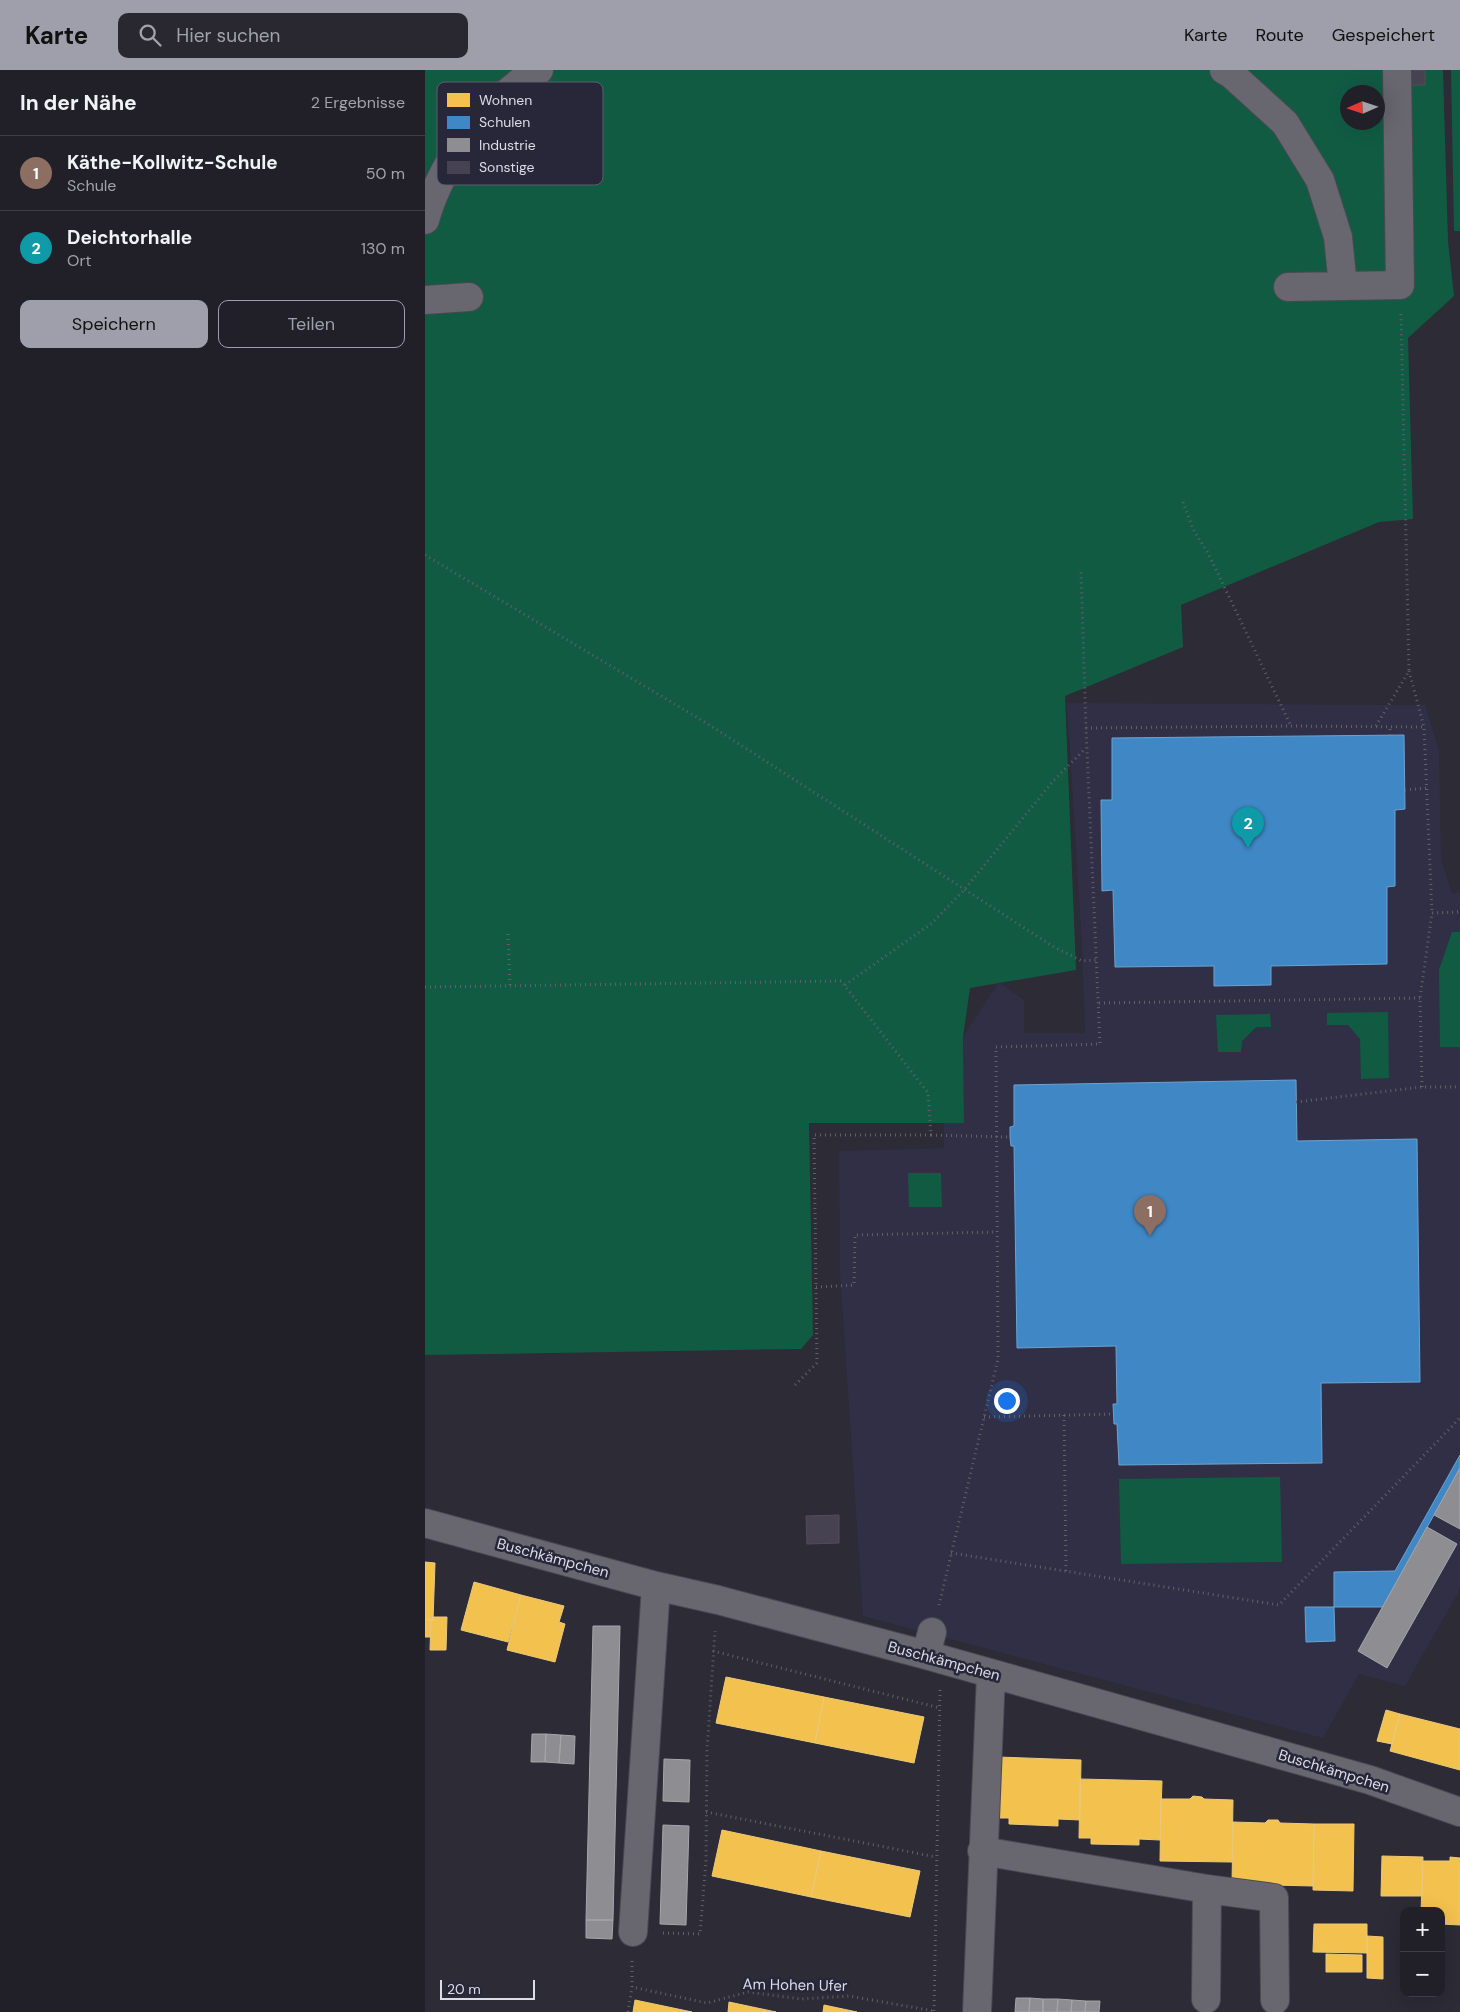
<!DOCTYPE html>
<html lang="de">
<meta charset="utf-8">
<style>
:root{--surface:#212028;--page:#292830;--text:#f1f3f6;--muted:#a2a3a8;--line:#3e3e45;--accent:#9e9faa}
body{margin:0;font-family:"DM Sans",sans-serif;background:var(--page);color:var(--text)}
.controls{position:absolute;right:15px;bottom:15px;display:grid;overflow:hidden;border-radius:10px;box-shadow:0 5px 20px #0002}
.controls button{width:45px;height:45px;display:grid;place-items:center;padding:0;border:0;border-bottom:1px solid var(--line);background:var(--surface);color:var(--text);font:25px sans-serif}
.compass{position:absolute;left:915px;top:15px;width:45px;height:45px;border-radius:50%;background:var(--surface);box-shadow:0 5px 20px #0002;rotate:267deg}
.scale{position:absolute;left:15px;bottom:12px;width:95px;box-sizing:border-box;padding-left:5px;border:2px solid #dcdde9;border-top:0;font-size:14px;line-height:18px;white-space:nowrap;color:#dcdde9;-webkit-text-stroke:4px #28273a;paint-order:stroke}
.you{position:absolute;left:581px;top:1330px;width:18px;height:18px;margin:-12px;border:4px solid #fff;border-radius:50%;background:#1a73e8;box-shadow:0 0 0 8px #1a73e833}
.badge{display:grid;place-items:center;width:32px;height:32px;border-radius:50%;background:var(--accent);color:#fff;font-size:16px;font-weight:700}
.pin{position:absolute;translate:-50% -41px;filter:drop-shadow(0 1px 2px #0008)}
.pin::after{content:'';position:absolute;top:26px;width:18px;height:15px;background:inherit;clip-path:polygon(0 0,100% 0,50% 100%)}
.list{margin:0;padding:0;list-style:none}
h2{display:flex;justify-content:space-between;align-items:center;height:65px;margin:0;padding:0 20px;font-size:21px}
h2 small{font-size:16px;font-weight:400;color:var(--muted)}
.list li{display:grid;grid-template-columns:32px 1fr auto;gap:15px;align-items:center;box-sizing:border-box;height:75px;padding:0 20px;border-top:1px solid var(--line)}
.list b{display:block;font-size:19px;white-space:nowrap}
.list p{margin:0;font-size:16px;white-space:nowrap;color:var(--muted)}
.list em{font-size:16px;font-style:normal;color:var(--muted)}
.actions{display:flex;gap:10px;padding:15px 20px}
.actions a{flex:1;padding:11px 0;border:1px solid var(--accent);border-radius:10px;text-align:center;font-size:18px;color:var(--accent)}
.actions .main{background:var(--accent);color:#111}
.icon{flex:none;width:28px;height:28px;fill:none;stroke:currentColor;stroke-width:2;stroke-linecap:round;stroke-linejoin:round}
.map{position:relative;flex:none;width:1035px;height:1942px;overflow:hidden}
header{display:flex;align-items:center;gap:30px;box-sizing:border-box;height:70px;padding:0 25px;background:var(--accent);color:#111}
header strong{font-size:24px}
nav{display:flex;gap:28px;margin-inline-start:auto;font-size:18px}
.search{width:350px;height:45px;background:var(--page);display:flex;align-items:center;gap:12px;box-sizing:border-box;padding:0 18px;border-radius:10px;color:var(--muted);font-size:19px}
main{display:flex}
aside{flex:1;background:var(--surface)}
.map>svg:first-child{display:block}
.built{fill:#302f46}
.green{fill:#115b43;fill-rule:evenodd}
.homes{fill:#f2c14e;stroke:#ebc97c}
.schools{fill:#3f88c5;stroke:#6ea2d0}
.industry{fill:#8d8d92;stroke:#a5a5ac}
.building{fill:#464252;stroke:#504e57}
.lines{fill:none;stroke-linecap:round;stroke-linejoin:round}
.minor-casing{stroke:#494952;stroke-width:30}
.path{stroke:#62616a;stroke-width:3;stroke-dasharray:1 4;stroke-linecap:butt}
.minor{stroke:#686770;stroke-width:28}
.labels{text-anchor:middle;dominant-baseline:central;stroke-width:5;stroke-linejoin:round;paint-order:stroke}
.street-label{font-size:15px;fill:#dcdde9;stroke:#28273a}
.key{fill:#28273a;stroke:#5e5e6f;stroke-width:1}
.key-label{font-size:14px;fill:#dcdde9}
</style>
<header>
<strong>Karte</strong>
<div class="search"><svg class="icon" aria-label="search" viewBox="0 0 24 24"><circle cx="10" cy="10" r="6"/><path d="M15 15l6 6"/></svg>Hier suchen</div>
<nav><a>Karte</a><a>Route</a><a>Gespeichert</a></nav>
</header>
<main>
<aside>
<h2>In der Nähe<small>2 Ergebnisse</small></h2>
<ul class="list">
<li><span class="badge" style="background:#8d6e63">1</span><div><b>Käthe-Kollwitz-Schule</b><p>Schule</p></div><em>50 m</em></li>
<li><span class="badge" style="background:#0f9aa8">2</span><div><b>Deichtorhalle</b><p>Ort</p></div><em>130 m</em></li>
</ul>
<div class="actions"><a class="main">Speichern</a><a>Teilen</a></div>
</aside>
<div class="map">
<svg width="1035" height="1942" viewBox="0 0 1035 1942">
<rect width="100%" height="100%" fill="#2c2b36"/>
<path class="built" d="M 642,633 L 1000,635 L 1014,681 L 1016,790 L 1027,823 L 1035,823 L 1035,1519 L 980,1616 L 934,1604 L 898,1668 L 438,1546 L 415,1201 L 414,1081 L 519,1078 L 519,1053 L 539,1053 L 538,967 L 574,912 L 599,930 L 599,963 L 660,963 L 657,876 Z"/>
<path class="green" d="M 0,0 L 1018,0 L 1023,171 L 1029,226 L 983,268 L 988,449 L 954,452 L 756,535 L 758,577 L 640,626 L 651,900 L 545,918 L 538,967 L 539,1053 L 384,1053 L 388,1265 L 376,1279 L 0,1285 ZM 922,22 L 952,22 L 952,52 L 922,52 Z
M 1026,0 L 1035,0 L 1035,161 L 1029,161 Z
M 1027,862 L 1035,862 L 1035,977 L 1015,977 L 1014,900 Z
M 963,942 L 964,1008 L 936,1009 L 935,969 L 923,955 L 902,955 L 902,943 Z
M 845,944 L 846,957 L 831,957 L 817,971 L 816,982 L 793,982 L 791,945 Z
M 483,1103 L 516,1103 L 517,1137 L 484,1137 Z
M 855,1407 L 857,1492 L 696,1494 L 694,1409 Z"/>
<path class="homes" d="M 0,1492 L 10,1493 L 8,1551 L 0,1549 Z
M 49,1512 L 96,1525 L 83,1572 L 36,1560 Z
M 96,1525 L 139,1536 L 134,1552 L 140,1554 L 130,1592 L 82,1580 Z
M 8,1547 L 22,1547 L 21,1580 L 5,1580 L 6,1549 L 8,1551 Z
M 0,1549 L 6,1549 L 5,1567 L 0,1567 Z
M 301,1607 L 399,1627 L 390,1673 L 291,1653 Z
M 399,1627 L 499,1647 L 489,1693 L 390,1673 Z
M 961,1640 L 975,1644 L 967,1674 L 952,1671 Z
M 975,1644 L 1035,1659 L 1035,1700 L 965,1681 Z
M 573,1687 L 656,1690 L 655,1750 L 633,1749 L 633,1756 L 584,1754 L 584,1748 L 571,1748 Z
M 655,1709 L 737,1711 L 735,1770 L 714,1769 L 714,1775 L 666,1774 L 666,1768 L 654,1768 Z
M 768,1726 L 777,1727 L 779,1729 L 808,1730 L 807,1792 L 735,1791 L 736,1729 L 765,1729 Z
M 843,1750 L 853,1750 L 855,1753 L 889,1754 L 888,1816 L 807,1814 L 808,1752 L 840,1753 Z
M 889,1754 L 929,1754 L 928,1821 L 888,1820 Z
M 297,1760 L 396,1781 L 386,1827 L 287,1806 Z
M 396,1781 L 495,1801 L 485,1847 L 386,1827 Z
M 957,1786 L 998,1787 L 997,1826 L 956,1826 Z
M 1025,1787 L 1035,1788 L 1035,1855 L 1016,1854 L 1016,1841 L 996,1841 L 998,1791 L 1025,1791 Z
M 889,1854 L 942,1854 L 942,1883 L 888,1882 Z
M 942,1866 L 958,1867 L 958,1909 L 942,1908 Z
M 901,1884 L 937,1885 L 937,1902 L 901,1902 Z
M 210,1930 L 267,1942 L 208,1942 Z
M 304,1932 L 351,1942 L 303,1942 Z
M 399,1935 L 432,1942 L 398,1942 Z"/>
<path class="schools" d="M 979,665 L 980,739 L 970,740 L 970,816 L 962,817 L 962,894 L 846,896 L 846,915 L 789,916 L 789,896 L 690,897 L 688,820 L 677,821 L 676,730 L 687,730 L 687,668 Z
M 871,1010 L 872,1071 L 992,1069 L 995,1312 L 896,1313 L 897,1393 L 694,1395 L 692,1354 L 689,1354 L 688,1334 L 692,1334 L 691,1276 L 592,1278 L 589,1076 L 586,1076 L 585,1067 L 585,1057 L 589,1056 L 589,1015 Z
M 1035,1385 L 1035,1398 L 958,1537 L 909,1537 L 909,1502 L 970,1501 Z
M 880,1537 L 909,1537 L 910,1571 L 881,1572 Z"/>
<path class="industry" d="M 1035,1398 L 1035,1459 L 1009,1445 Z
M 1002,1457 L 1032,1474 L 962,1598 L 933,1581 Z
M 168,1556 L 195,1556 L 188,1850 L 161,1850 Z
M 107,1664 L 121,1664 L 120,1692 L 106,1692 Z
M 121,1664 L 136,1665 L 134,1693 L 120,1692 Z
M 136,1665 L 150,1666 L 149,1694 L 134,1693 Z
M 239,1689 L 265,1690 L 264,1732 L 238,1731 Z
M 238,1755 L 264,1756 L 261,1855 L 235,1854 Z
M 161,1850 L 188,1850 L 187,1869 L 161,1868 Z
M 591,1928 L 605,1928 L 604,1942 L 590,1942 Z
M 605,1928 L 618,1929 L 618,1942 L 604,1942 Z
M 618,1929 L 633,1929 L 632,1942 L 618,1942 Z
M 633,1929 L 647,1930 L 646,1942 L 632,1942 Z
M 647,1930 L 661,1931 L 660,1942 L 646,1942 Z
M 661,1931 L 675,1931 L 674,1942 L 660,1942 Z"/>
<path class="building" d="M 986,0 L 1000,0 L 1000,15 L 987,15 Z
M 414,1445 L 414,1473 L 382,1474 L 381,1446 Z"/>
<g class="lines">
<defs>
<path id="minor" d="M 799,0 L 806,4 L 860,53 L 895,110 L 913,167 L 918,216
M 0,150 C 16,93 62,29 114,0
M 863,217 L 975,215 L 972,0
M 0,230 L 44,227
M 0,1453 L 231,1516 L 293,1530 L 501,1585 L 945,1710 L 1035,1742
M 501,1585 L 507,1562
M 557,1781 L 782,1819 L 781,1929
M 782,1819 L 849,1828 L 850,1930
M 208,1862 L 231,1516
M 552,1942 L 566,1604"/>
</defs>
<use href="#minor" class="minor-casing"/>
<path class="path" d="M 758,432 L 768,459 L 783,483 L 866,656
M 0,485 L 283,654 L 629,877 L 657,891 L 672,890
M 984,601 L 999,657 L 1007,843
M 951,656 L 984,601 L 976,243
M 661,658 L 866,656 L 999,657
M 965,665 L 965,656
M 980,720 L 1002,718
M 83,864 L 85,915
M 420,915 L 507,853 L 539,820 L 629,710 L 661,678
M 0,917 L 416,911 L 503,1023 L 506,1065 L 389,1065 L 392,1293 L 370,1315
M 674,933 L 995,928
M 997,1017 L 995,928 L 1007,843 L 1035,842
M 871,1032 L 997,1017 L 1035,1017
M 506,1065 L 585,1067
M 391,1217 L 429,1215 L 430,1165 L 572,1162
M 639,1345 L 641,1501
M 559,1347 L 689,1344
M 526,1483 L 854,1535 L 1035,1348
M 514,1535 L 573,1289 L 571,977 L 675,974 L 661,658 L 656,501
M 288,1581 L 515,1638
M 281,1742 L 511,1787
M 238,1863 L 275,1864 L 281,1791 L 282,1681 L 290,1561
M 207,1891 L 207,1917 L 282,1933 L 323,1922 L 376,1929 L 424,1926 L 509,1941
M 509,1941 L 515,1620
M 203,1942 L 207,1917"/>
<use href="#minor" class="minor"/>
</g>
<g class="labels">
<g class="street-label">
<text transform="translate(128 1488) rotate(15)">Buschkämpchen</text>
<text transform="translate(519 1591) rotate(15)">Buschkämpchen</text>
<text transform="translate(909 1701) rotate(17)">Buschkämpchen</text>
<text transform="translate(370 1915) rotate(1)">Am Hohen Ufer</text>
</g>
</g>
<rect x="12" y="12" width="166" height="103" rx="8" class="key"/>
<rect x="22" y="23" width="23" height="14" fill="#f2c14e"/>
<rect x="22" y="46" width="23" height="13" fill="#3f88c5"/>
<rect x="22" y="68" width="23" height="14" fill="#8d8d92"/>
<rect x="22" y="91" width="23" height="13" fill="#464252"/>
<g class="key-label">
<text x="54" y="35">Wohnen</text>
<text x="54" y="57">Schulen</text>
<text x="54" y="80">Industrie</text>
<text x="54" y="102">Sonstige</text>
</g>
</svg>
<div class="controls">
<button>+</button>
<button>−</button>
</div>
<svg class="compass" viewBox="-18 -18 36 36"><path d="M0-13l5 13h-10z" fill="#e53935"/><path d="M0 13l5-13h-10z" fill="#a2a3a8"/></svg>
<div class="scale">20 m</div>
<div class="you"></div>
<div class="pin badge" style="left:725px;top:1166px;background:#8d6e63">1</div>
<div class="pin badge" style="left:823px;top:778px;background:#0f9aa8">2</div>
</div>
</main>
